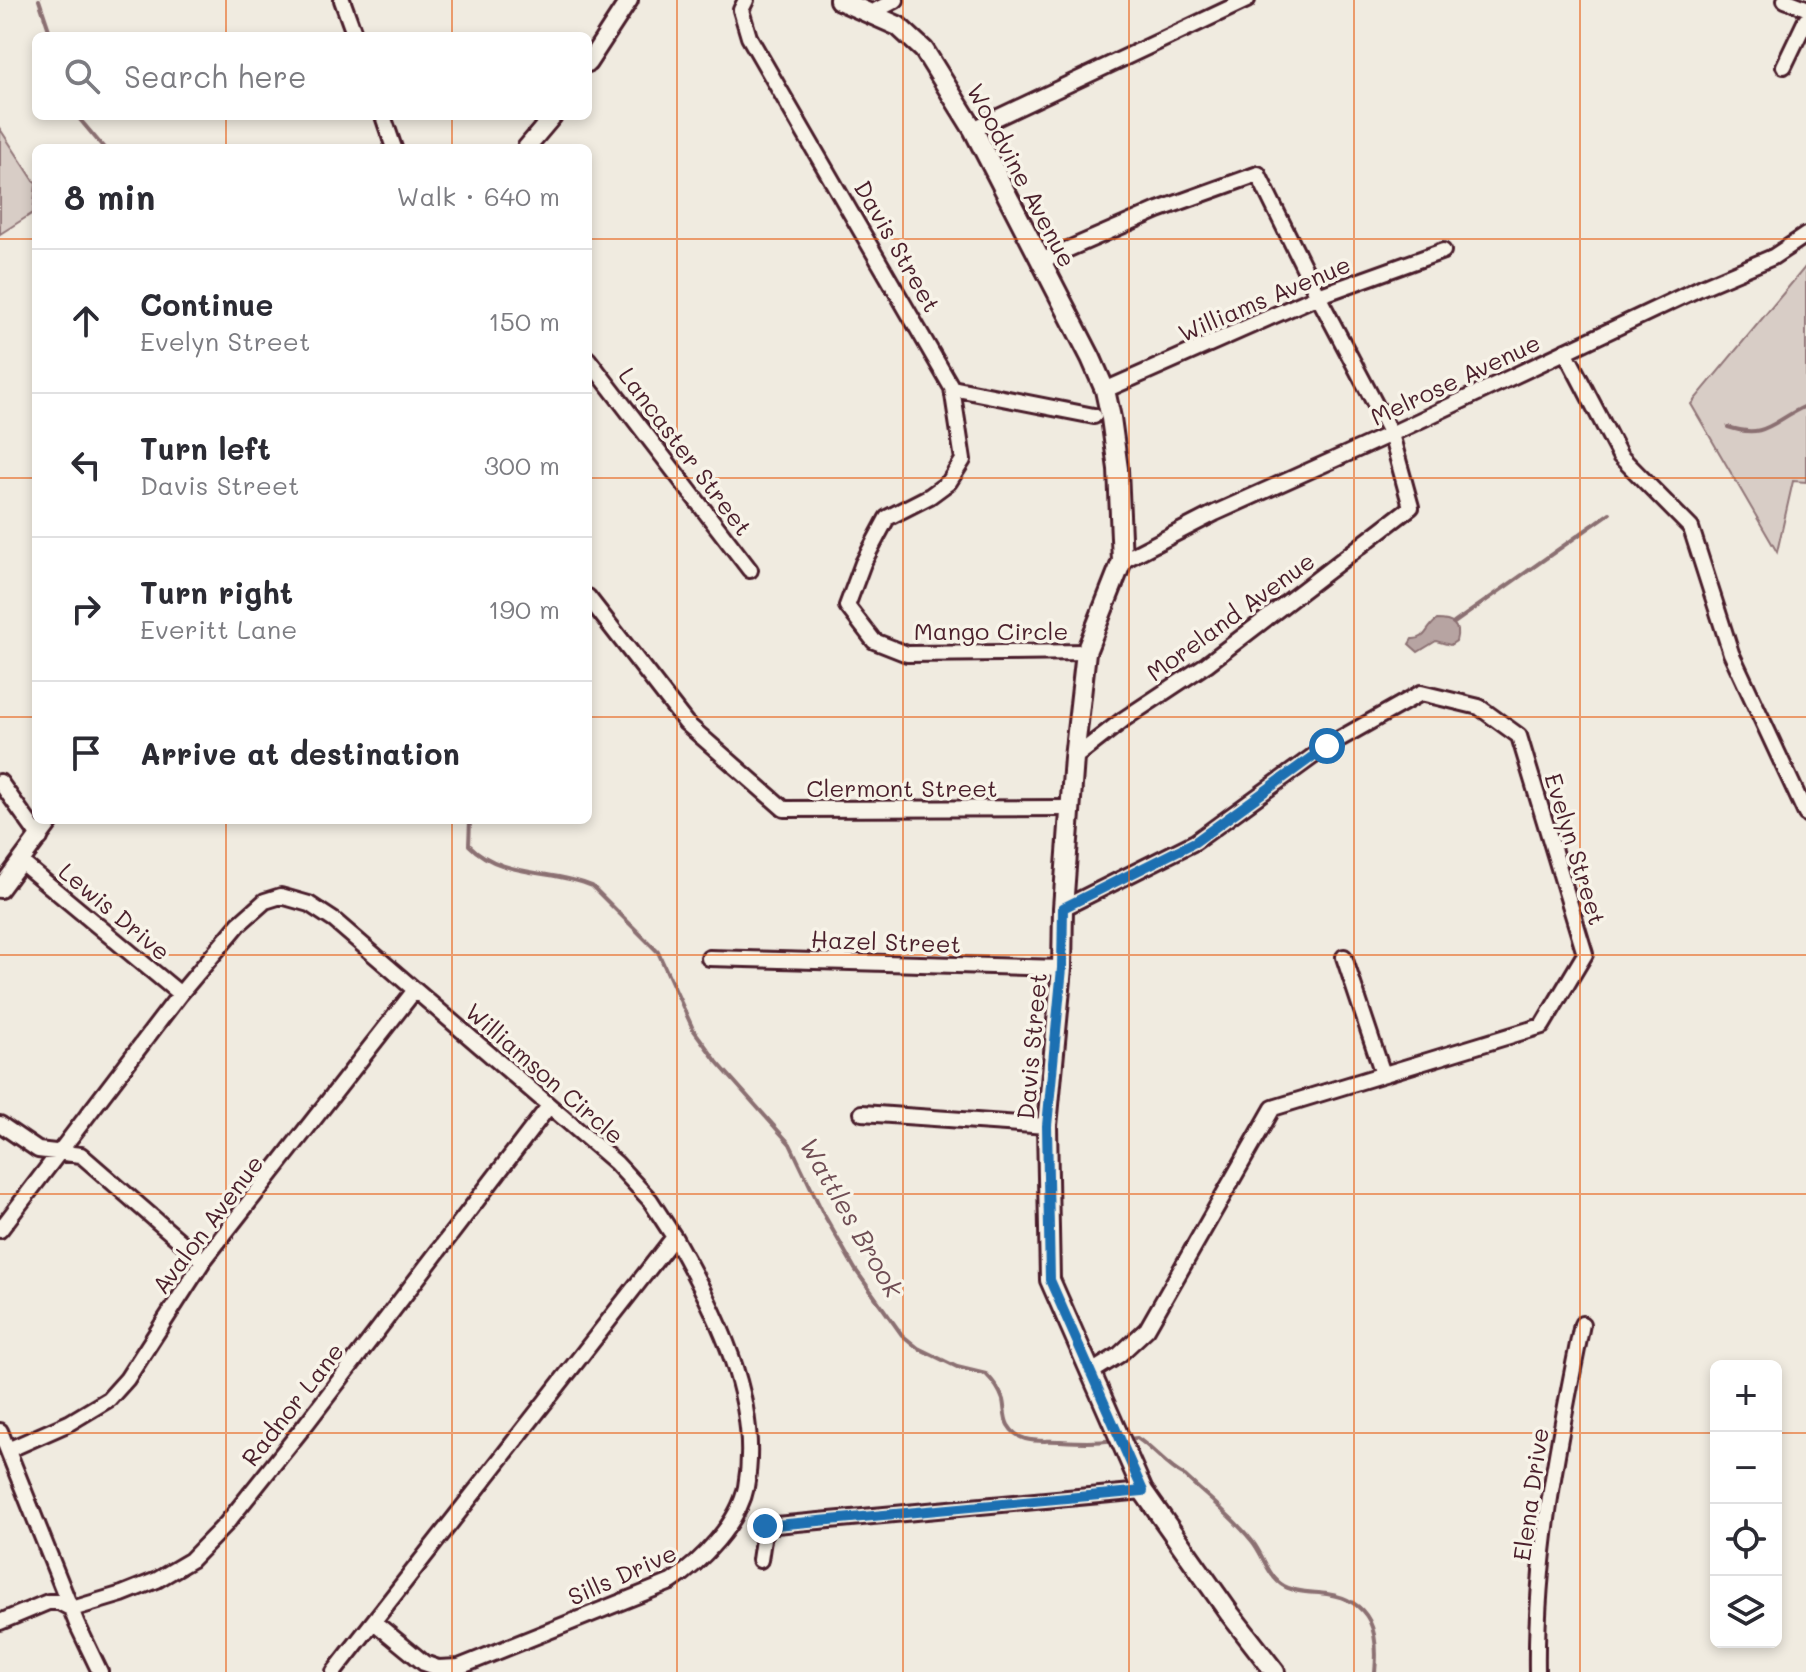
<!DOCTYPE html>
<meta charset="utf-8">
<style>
:root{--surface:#fff;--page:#f7f7f7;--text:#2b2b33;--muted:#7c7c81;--line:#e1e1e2}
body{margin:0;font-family:Mali,sans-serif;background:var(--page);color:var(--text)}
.controls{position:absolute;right:24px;bottom:24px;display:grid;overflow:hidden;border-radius:12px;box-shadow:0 4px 12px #0003}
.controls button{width:72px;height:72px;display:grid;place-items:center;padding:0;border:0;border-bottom:2px solid var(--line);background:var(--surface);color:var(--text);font:40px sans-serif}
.stop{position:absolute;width:24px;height:24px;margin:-18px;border:6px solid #1f6fb2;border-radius:50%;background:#fff}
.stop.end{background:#1f6fb2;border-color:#fff;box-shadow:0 2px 8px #0008}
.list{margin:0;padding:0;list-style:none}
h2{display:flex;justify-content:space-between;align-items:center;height:104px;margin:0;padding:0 32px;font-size:34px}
h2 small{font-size:26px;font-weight:400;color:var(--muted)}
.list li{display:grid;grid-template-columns:52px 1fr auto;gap:24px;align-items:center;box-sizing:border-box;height:144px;padding:0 32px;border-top:2px solid var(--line)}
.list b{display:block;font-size:30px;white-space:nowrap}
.list p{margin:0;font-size:26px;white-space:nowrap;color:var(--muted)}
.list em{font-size:26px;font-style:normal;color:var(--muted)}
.icon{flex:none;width:44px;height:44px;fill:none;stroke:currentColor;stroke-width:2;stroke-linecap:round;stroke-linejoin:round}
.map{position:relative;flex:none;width:1806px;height:1672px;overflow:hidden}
.search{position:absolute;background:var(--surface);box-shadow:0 4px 12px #0003;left:32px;top:32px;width:560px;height:88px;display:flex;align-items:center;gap:20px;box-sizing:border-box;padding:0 28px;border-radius:12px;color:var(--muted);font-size:30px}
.panel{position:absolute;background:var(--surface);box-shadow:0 4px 12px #0003;left:32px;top:144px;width:560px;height:680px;border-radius:12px}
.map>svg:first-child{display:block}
.green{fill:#d8cdc6;stroke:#917678;stroke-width:2}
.water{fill:#b7a4a2;stroke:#8b6f72;stroke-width:2}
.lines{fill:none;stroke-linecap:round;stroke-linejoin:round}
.stream{stroke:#8b6f72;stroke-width:4}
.minor-casing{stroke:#4a1f2b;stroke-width:20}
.tertiary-casing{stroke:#4a1f2b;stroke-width:22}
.secondary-casing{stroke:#4a1f2b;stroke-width:24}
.minor{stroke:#f7f3e8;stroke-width:14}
.tertiary{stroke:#f7f3e8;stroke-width:16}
.secondary{stroke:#f7f3e8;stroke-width:18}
.route{stroke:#1f6fb2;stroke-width:10}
.grid{fill:none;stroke:#e8590c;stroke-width:2;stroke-opacity:0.55}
.labels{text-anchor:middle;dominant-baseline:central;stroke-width:7;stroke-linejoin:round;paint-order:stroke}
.street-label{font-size:24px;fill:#4a1f2b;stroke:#f7f3e8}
.water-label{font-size:26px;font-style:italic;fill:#704e55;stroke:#f7f3e8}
</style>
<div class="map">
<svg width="1806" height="1672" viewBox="0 0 1806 1672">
<rect width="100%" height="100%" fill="#f0ebe0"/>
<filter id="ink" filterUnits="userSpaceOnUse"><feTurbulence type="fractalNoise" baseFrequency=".0125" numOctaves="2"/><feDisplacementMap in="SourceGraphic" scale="16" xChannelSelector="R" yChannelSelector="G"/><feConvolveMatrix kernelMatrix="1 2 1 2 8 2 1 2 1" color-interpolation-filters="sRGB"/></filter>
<g filter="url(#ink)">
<path class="green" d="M 0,129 L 36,184 L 33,213 L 0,234 Z
M 1806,266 L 1806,482 L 1793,481 L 1777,552 L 1691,404 Z"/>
<path class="water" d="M 1437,620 C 1451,620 1461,624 1456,641 L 1450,645 L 1436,641 L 1418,652 L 1409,644 L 1412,639 C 1427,640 1426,627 1437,620 Z"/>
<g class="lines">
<path class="stream" d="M 39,0 L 51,36
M 77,116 L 104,148
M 1728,427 C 1767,440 1773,420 1806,406
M 1454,623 L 1610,513
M 470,820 L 469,845 C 501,878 552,869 592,886 L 658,952 L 693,1029 L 717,1062 L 790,1144 L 823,1213 L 855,1269 L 902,1335 L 918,1348 L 957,1367 L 986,1374 C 994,1382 1000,1390 1003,1400 C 1005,1409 1004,1418 1008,1425 C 1020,1445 1039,1440 1058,1441 C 1078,1442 1095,1443 1115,1440
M 1128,1439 L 1137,1438 C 1154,1449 1167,1467 1185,1476 C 1207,1497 1233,1517 1252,1541 C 1263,1554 1268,1577 1284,1586 C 1296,1593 1314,1592 1327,1594 C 1372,1601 1379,1632 1375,1672"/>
<defs>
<path id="minor" d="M 342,0 L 355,36
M 746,0 L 741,10 L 749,37 L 952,388 L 963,460 L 949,482 L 930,496 L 887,518 L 863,563 L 847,606 L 874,641 L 907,654 L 1086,652
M 1785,0 L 1806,8
M 871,13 L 896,0
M 1784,66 L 1806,20
M 383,116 L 394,148
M 973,129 L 1247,0
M 1041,261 L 1158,210 L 1258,174 L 1318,296 L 1391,434 L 1411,507 L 1207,664 L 1124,719 L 1074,758
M 1565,351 L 1620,456 L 1691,528 L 1731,653 L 1806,814
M 588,359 L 750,570
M 952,388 L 1094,416
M 1105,390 L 1318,296 L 1443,251
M 1122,561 L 1215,513 L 1391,434 L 1702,287 L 1773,257 L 1806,235
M 588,597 L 686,723 L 784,809 L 1070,808
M 0,782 L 40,838
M 21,862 L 180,994
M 1063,908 L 1195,842 L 1327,746 L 1421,693 L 1479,707 L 1519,736 L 1585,954 L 1542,1026 L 1273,1108 L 1147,1329 L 1119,1355 L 1090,1373
M 1344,957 L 1383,1074
M 709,958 L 1062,968
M 862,1113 L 1047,1126
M 0,1124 L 38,1150 L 81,1155 L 203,1261
M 0,1230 L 180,994 L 239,924 L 265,901 L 281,896 L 309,904 L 335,921 L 616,1163 L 650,1200 L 674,1237 L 334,1672
M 0,1431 L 77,1624 L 100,1672
M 8,1450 L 69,1423 L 109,1399 L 127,1379 L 203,1261 L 415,990
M 760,1560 L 765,1526 L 1143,1491
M 0,1622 L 48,1602 L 59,1602 L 72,1609 L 122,1594 L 157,1580 L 191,1560 L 226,1524 L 306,1424 L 549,1106
M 374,1622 L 424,1663 L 438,1668 L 459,1667 L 671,1582 C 700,1563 739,1523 746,1487 C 762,1400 715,1310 674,1237
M 1537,1672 C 1535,1554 1559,1439 1582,1324"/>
<path id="tertiary" d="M 588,63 L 629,0
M 526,148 L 553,116
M 0,889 L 51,820"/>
<path id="secondary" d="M 839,0 L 898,26 L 924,50 L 973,129 L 1091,358 L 1105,390 L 1111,418 L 1118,469 L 1122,561 L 1086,652 L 1074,758 L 1063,908 L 1062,968 L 1047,1126 L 1050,1280 L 1143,1491 L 1230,1614 L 1275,1672"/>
</defs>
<use href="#minor" class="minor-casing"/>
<use href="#tertiary" class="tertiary-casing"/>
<use href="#secondary" class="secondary-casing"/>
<use href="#minor" class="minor"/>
<use href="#tertiary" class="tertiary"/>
<use href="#secondary" class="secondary"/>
</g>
</g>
<g class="lines" filter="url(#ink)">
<path class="route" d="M 765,1526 L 1143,1491 L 1050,1280 L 1047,1126 L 1062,968 L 1063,908 L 1195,842 L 1327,746"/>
</g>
<path class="grid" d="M 226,0 L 226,36M 452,0 L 452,36M 677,0 L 677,1672M 903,0 L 903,1672M 1129,0 L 1129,1672M 1354,0 L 1354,1672M 1580,0 L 1580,1672M 226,116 L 226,148M 452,116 L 452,148M 0,239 L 36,239M 588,239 L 1806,239M 0,478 L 36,478M 588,478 L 1806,478M 0,717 L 36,717M 588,717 L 1806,717M 226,820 L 226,1672M 452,820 L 452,1672M 0,955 L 1806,955M 0,1194 L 1806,1194M 0,1433 L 1716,1433M 1776,1433 L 1806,1433"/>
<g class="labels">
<g class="street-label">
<text transform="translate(1022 175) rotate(62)">Woodvine Avenue</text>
<text transform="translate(898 246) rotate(60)">Davis Street</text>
<text transform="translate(1264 298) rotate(-23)">Williams Avenue</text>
<text transform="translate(1455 379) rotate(-25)">Melrose Avenue</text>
<text transform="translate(686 451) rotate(53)">Lancaster Street</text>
<text transform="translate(1230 616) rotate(-36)">Moreland Avenue</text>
<text x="991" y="630">Mango Circle</text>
<text x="902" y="787">Clermont Street</text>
<text transform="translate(1576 849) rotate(73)">Evelyn Street</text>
<text transform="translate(115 911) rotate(40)">Lewis Drive</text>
<text transform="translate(886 941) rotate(2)">Hazel Street</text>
<text transform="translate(1031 1046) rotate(-85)">Davis Street</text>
<text transform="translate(545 1073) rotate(41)">Williamson Circle</text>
<text transform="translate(207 1224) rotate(-53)">Avalon Avenue</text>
<text transform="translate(292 1404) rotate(-52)">Radnor Lane</text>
<text transform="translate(1530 1494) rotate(-82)">Elena Drive</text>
<text transform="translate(622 1574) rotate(-24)">Sills Drive</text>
</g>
<g class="water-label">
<text transform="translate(852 1217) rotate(60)">Wattles Brook</text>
</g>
</g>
</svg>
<div class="controls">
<button>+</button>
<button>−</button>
<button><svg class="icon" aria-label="locate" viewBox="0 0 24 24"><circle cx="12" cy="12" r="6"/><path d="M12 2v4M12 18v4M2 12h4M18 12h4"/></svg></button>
<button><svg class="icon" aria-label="layers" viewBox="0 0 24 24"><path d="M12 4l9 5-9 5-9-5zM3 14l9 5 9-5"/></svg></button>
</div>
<div class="stop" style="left:1327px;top:746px"></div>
<div class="stop end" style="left:765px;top:1526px"></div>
<div class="search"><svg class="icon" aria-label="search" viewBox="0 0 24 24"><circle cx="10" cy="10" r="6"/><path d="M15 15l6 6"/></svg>Search here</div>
<section class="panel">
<h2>8 min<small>Walk · 640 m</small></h2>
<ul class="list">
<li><svg class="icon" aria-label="ahead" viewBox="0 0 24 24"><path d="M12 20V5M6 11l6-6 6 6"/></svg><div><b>Continue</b><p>Evelyn Street</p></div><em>150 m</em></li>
<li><svg class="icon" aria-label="left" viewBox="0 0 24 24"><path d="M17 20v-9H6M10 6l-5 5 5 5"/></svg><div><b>Turn left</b><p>Davis Street</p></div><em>300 m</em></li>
<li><svg class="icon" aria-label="right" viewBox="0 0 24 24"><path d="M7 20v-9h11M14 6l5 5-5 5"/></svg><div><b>Turn right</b><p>Everitt Lane</p></div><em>190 m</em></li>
<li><svg class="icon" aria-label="arrive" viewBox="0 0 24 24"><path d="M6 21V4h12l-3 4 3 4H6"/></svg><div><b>Arrive at destination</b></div></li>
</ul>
</section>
</div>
